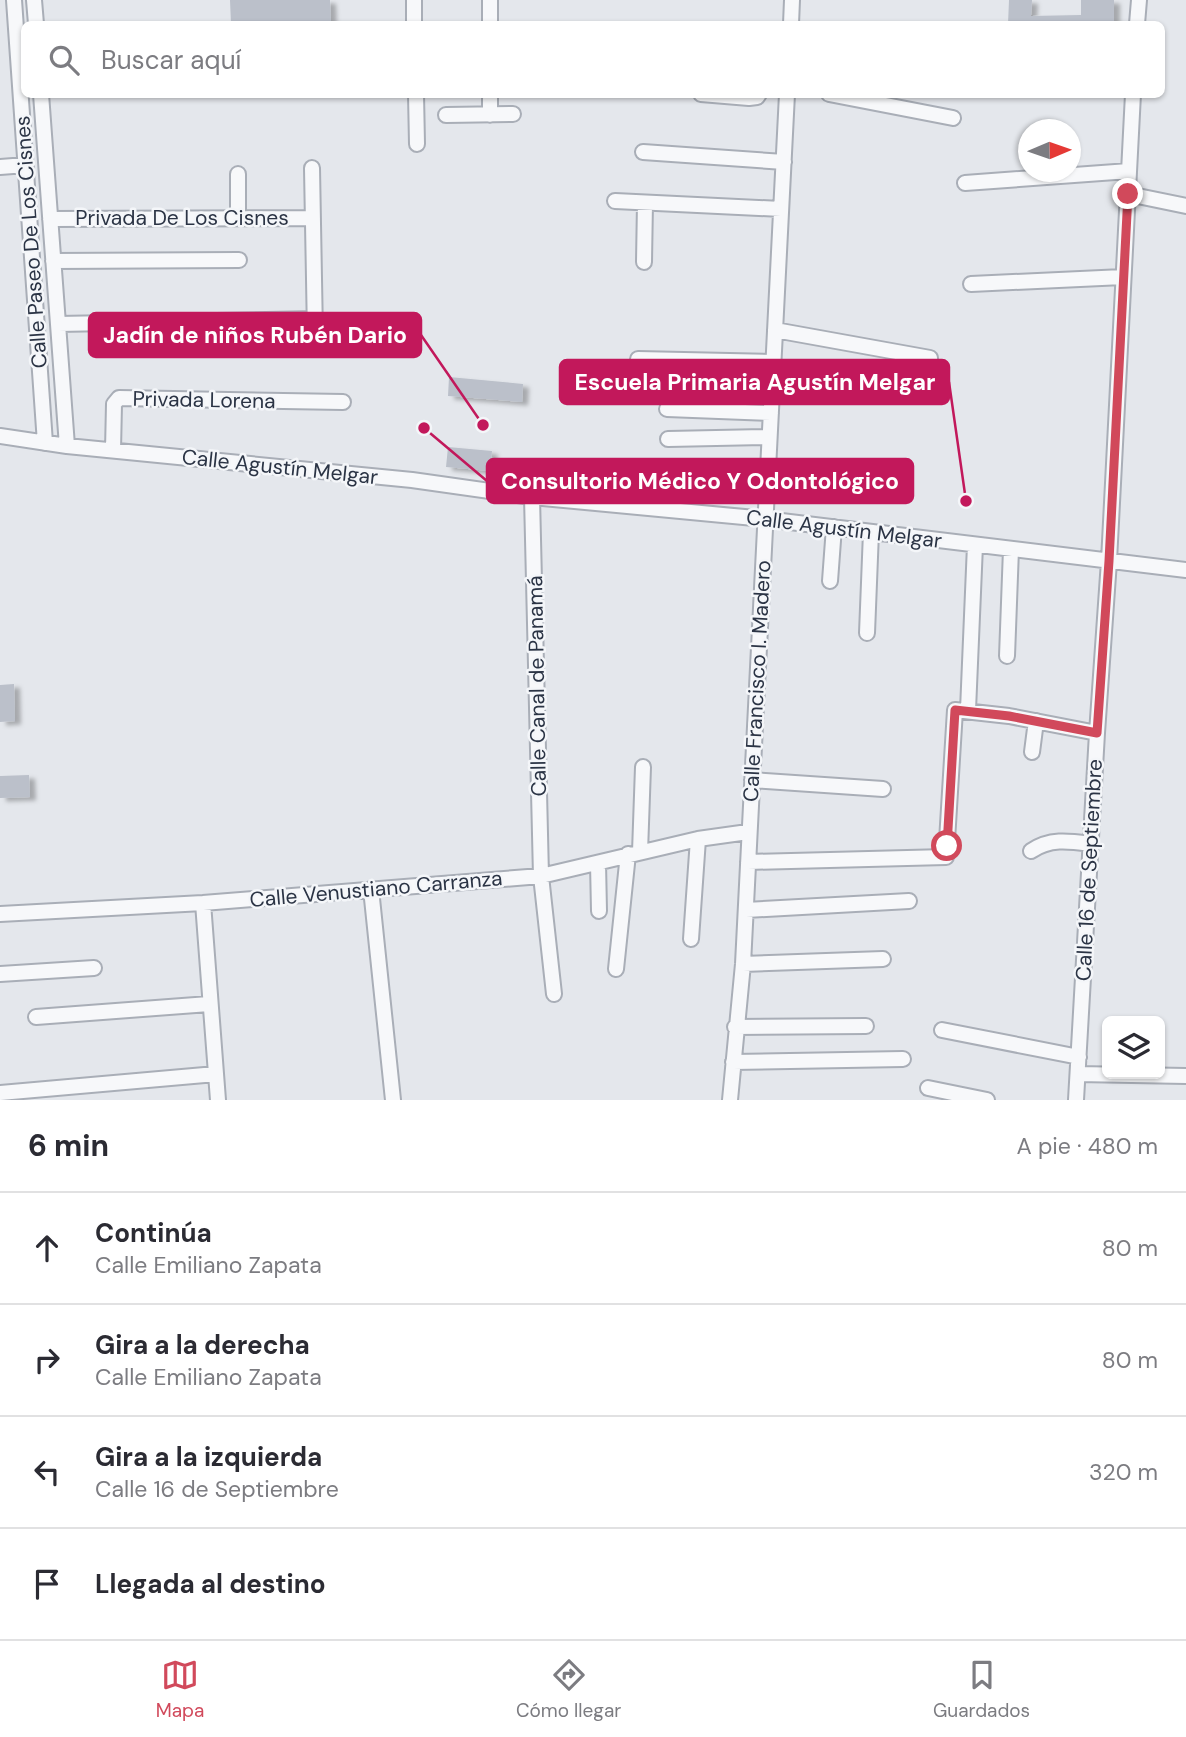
<!DOCTYPE html>
<html lang="es">
<meta charset="utf-8">
<style>
:root{--surface:#fff;--page:#f2f2f3;--text:#2b2b33;--muted:#7c7c81;--line:#e1e1e2;--accent:#d1495b}
body{margin:0;font-family:"DM Sans",sans-serif;background:var(--page);color:var(--text)}
.controls{position:absolute;right:21px;bottom:21px;display:grid;overflow:hidden;border-radius:10px;box-shadow:0 2px 5px #0004}
.controls button{width:63px;height:63px;display:grid;place-items:center;padding:0;border:0;border-bottom:2px solid var(--line);background:var(--surface);color:var(--text);font:35px sans-serif}
.compass{position:absolute;left:1018px;top:119px;width:63px;height:63px;border-radius:50%;background:var(--surface);box-shadow:0 2px 5px #0004;rotate:88deg}
.stop{position:absolute;width:21px;height:21px;margin:-16px;border:5px solid #d1495b;border-radius:50%;background:#fff}
.stop.end{background:#d1495b;border-color:#fff;box-shadow:0 2px 7px #0008}
.list{margin:0;padding:0;list-style:none}
h2{display:flex;justify-content:space-between;align-items:center;height:91px;margin:0;padding:0 28px;font-size:30px}
h2 small{font-size:23px;font-weight:400;color:var(--muted)}
.list li{display:grid;grid-template-columns:46px 1fr auto;gap:21px;align-items:center;box-sizing:border-box;height:112px;padding:0 28px;border-top:2px solid var(--line)}
.list b{display:block;font-size:26px;white-space:nowrap}
.list p{margin:0;font-size:23px;white-space:nowrap;color:var(--muted)}
.list em{font-size:23px;font-style:normal;color:var(--muted)}
.icon{flex:none;width:38px;height:38px;fill:none;stroke:currentColor;stroke-width:2;stroke-linecap:round;stroke-linejoin:round}
.map{position:relative;flex:none;width:1186px;height:1100px;overflow:hidden}
.search{position:absolute;background:var(--surface);box-shadow:0 2px 5px #0004;left:21px;right:21px;top:21px;height:77px;display:flex;align-items:center;gap:18px;box-sizing:border-box;padding:0 24px;border-radius:10px;color:var(--muted);font-size:26px}
.sheet{height:539px;background:var(--surface)}
nav{display:flex;justify-content:space-around;align-items:center;box-sizing:border-box;height:98px;border-top:2px solid var(--line);background:var(--surface);font-size:19px;color:var(--muted)}
nav a{display:grid;justify-items:center;gap:4px}
nav .on{color:var(--accent)}
.map>svg:first-child{display:block}
.building{fill:#bbc0ca;filter:url(#shadow)}
.lines{fill:none;stroke-linecap:round;stroke-linejoin:round}
.minor-casing{stroke:#a9aeb7;stroke-width:18}
.minor{stroke:#f7f8fa;stroke-width:14}
.route{stroke:#d1495b;stroke-width:9}
.labels{text-anchor:middle;dominant-baseline:central;stroke-width:5;stroke-linejoin:round;paint-order:stroke}
.street-label{font-size:21px;fill:#2b3445;stroke:#f4f6f9}
.leader{fill:none;stroke:#c2185b;stroke-width:2.5}
.callout-dot{fill:#c2185b;stroke:#f4f6f9;stroke-width:2.5}
.callout{fill:#c2185b;stroke:#c2185b;stroke-width:2.5}
.callout-label{font-size:23px;text-anchor:middle;font-weight:bold;fill:#fff}
</style>
<div class="map">
<svg width="1186" height="1100" viewBox="0 0 1186 1100">
<defs>
<filter id="shadow"><feDropShadow dx="6" dy="3.5" stdDeviation="2" flood-color="#0004"/></filter>
</defs>
<rect width="100%" height="100%" fill="#e4e7ec"/>
<path class="building" d="M 230,0 L 330,0 L 331,24 L 231,24 Z
M 1009,0 L 1032,0 L 1031,16 L 1081,15 L 1081,0 L 1114,0 L 1114,24 L 1008,24 Z
M 449,377 L 523,384 L 522,402 L 448,396 Z
M 448,447 L 492,451 L 490,471 L 446,467 Z
M 14,684 L 15,721 L 0,722 L 0,685 Z
M 29,775 L 30,797 L 0,798 L 0,776 Z"/>
<g class="lines">
<defs>
<path id="minor" d="M 14,0 L 45,443
M 34,0 L 36,24
M 414,0 L 414,24
M 490,0 L 490,24
M 791,24 L 792,0
M 1137,24 L 1139,0
M 41,94 L 67,446
M 416,94 L 417,144
M 490,94 L 490,115
M 701,94 L 749,98 L 757,97 L 759,94
M 829,94 L 953,118
M 446,115 L 513,114
M 643,152 L 784,162
M 0,167 L 26,165
M 312,168 L 315,334
M 238,174 L 238,218
M 965,183 L 1129,171
M 1128,194 L 1186,206
M 615,201 L 781,209
M 50,219 L 313,218
M 53,261 L 239,260
M 644,262 L 645,203
M 971,284 L 1123,277
M 58,324 L 315,319
M 775,330 L 930,358
M 638,359 L 773,362
M 667,409 L 771,413
M 0,436 L 67,446 L 412,480 L 532,497 L 765,519 L 1186,570
M 668,439 L 769,437
M 113,450 L 114,404 L 119,398 L 343,402
M 532,497 L 541,876 L 554,994
M 830,581 L 834,527
M 867,633 L 871,532
M 1007,656 L 1011,549
M 968,710 L 975,545
M 1032,752 L 1036,721
M 752,780 L 883,789
M 1031,851 C 1050,838 1069,841 1091,844
M 640,852 L 643,767
M 748,862 L 946,857 L 955,710 L 1009,716 L 1097,733
M 598,863 L 599,911
M 371,889 L 393,1100
M 203,903 L 218,1100
M 746,910 L 909,901
M 0,914 L 203,903 L 541,876 L 698,839 L 748,832
M 691,939 L 698,839
M 743,964 L 883,959
M 616,969 L 628,854
M 0,974 L 94,968
M 36,1017 L 209,1004
M 735,1027 L 866,1026
M 942,1030 L 1079,1057
M 733,1062 L 903,1059
M 1078,1074 L 1186,1076
M 928,1088 L 987,1100
M 0,1093 L 216,1074
M 730,1100 L 743,964 L 787,94
M 1076,1100 L 1097,733 L 1109,561 L 1133,94"/>
</defs>
<use href="#minor" class="minor-casing"/>
<use href="#minor" class="minor"/>
</g>
<g class="lines">
<path class="route" d="M 947,846 L 955,710 L 1009,716 L 1097,733 L 1109,561 L 1128,194"/>
</g>
<g class="labels">
<g class="street-label">
<text x="182" y="218">Privada De Los Cisnes</text>
<text transform="translate(31 242) rotate(-94)">Calle Paseo De Los Cisnes</text>
<text transform="translate(204 400) rotate(1)">Privada Lorena</text>
<text transform="translate(280 467) rotate(6)">Calle Agustín Melgar</text>
<text transform="translate(844 529) rotate(7)">Calle Agustín Melgar</text>
<text transform="translate(757 681) rotate(-87)">Calle Francisco I. Madero</text>
<text transform="translate(537 686) rotate(-91)">Calle Canal de Panamá</text>
<text transform="translate(1089 870) rotate(-87)">Calle 16 de Septiembre</text>
<text transform="translate(376 889) rotate(-5)">Calle Venustiano Carranza</text>
</g>
</g>
<path class="leader" d="M483 425L421 335M966 501L949 382M424 428L487 481"/>
<g class="callout-dot">
<circle cx="483" cy="425" r="7"/>
<circle cx="966" cy="501" r="7"/>
<circle cx="424" cy="428" r="7"/>
</g>
<g class="callout">
<rect x="89" y="313" width="332" height="44" rx="7"/>
<rect x="560" y="360" width="389" height="44" rx="7"/>
<rect x="487" y="459" width="426" height="44" rx="7"/>
</g>
<g class="callout-label">
<text x="255" y="343">Jadín de niños Rubén Dario</text>
<text x="755" y="390">Escuela Primaria Agustín Melgar</text>
<text x="700" y="489">Consultorio Médico Y Odontológico</text>
</g>
</svg>
<div class="controls">
<button><svg class="icon" aria-label="layers" viewBox="0 0 24 24"><path d="M12 4l9 5-9 5-9-5zM3 14l9 5 9-5"/></svg></button>
</div>
<svg class="compass" viewBox="-18 -18 36 36"><path d="M0-13l5 13h-10z" fill="#e53935"/><path d="M0 13l5-13h-10z" fill="#7c7c81"/></svg>
<div class="stop" style="left:947px;top:846px"></div>
<div class="stop end" style="left:1128px;top:194px"></div>
<div class="search"><svg class="icon" aria-label="search" viewBox="0 0 24 24"><circle cx="10" cy="10" r="6"/><path d="M15 15l6 6"/></svg>Buscar aquí</div>
</div>
<section class="sheet">
<h2>6 min<small>A pie · 480 m</small></h2>
<ul class="list">
<li><svg class="icon" aria-label="ahead" viewBox="0 0 24 24"><path d="M12 20V5M6 11l6-6 6 6"/></svg><div><b>Continúa</b><p>Calle Emiliano Zapata</p></div><em>80 m</em></li>
<li><svg class="icon" aria-label="right" viewBox="0 0 24 24"><path d="M7 20v-9h11M14 6l5 5-5 5"/></svg><div><b>Gira a la derecha</b><p>Calle Emiliano Zapata</p></div><em>80 m</em></li>
<li><svg class="icon" aria-label="left" viewBox="0 0 24 24"><path d="M17 20v-9H6M10 6l-5 5 5 5"/></svg><div><b>Gira a la izquierda</b><p>Calle 16 de Septiembre</p></div><em>320 m</em></li>
<li><svg class="icon" aria-label="arrive" viewBox="0 0 24 24"><path d="M6 21V4h12l-3 4 3 4H6"/></svg><div><b>Llegada al destino</b></div></li>
</ul>
</section>
<nav>
<a class="on"><svg class="icon" aria-label="map" viewBox="0 0 24 24"><path d="M3 6l6-2 6 2 6-2v14l-6 2-6-2-6 2zM9 4v14M15 6v14"/></svg>Mapa</a>
<a><svg class="icon" aria-label="directions" viewBox="0 0 24 24"><path d="M12 3l9 9-9 9-9-9zM9 14v-3h6M13 9l2 2-2 2"/></svg>Cómo llegar</a>
<a><svg class="icon" aria-label="saved" viewBox="0 0 24 24"><path d="M7 4h10v16l-5-4-5 4z"/></svg>Guardados</a>
</nav>
